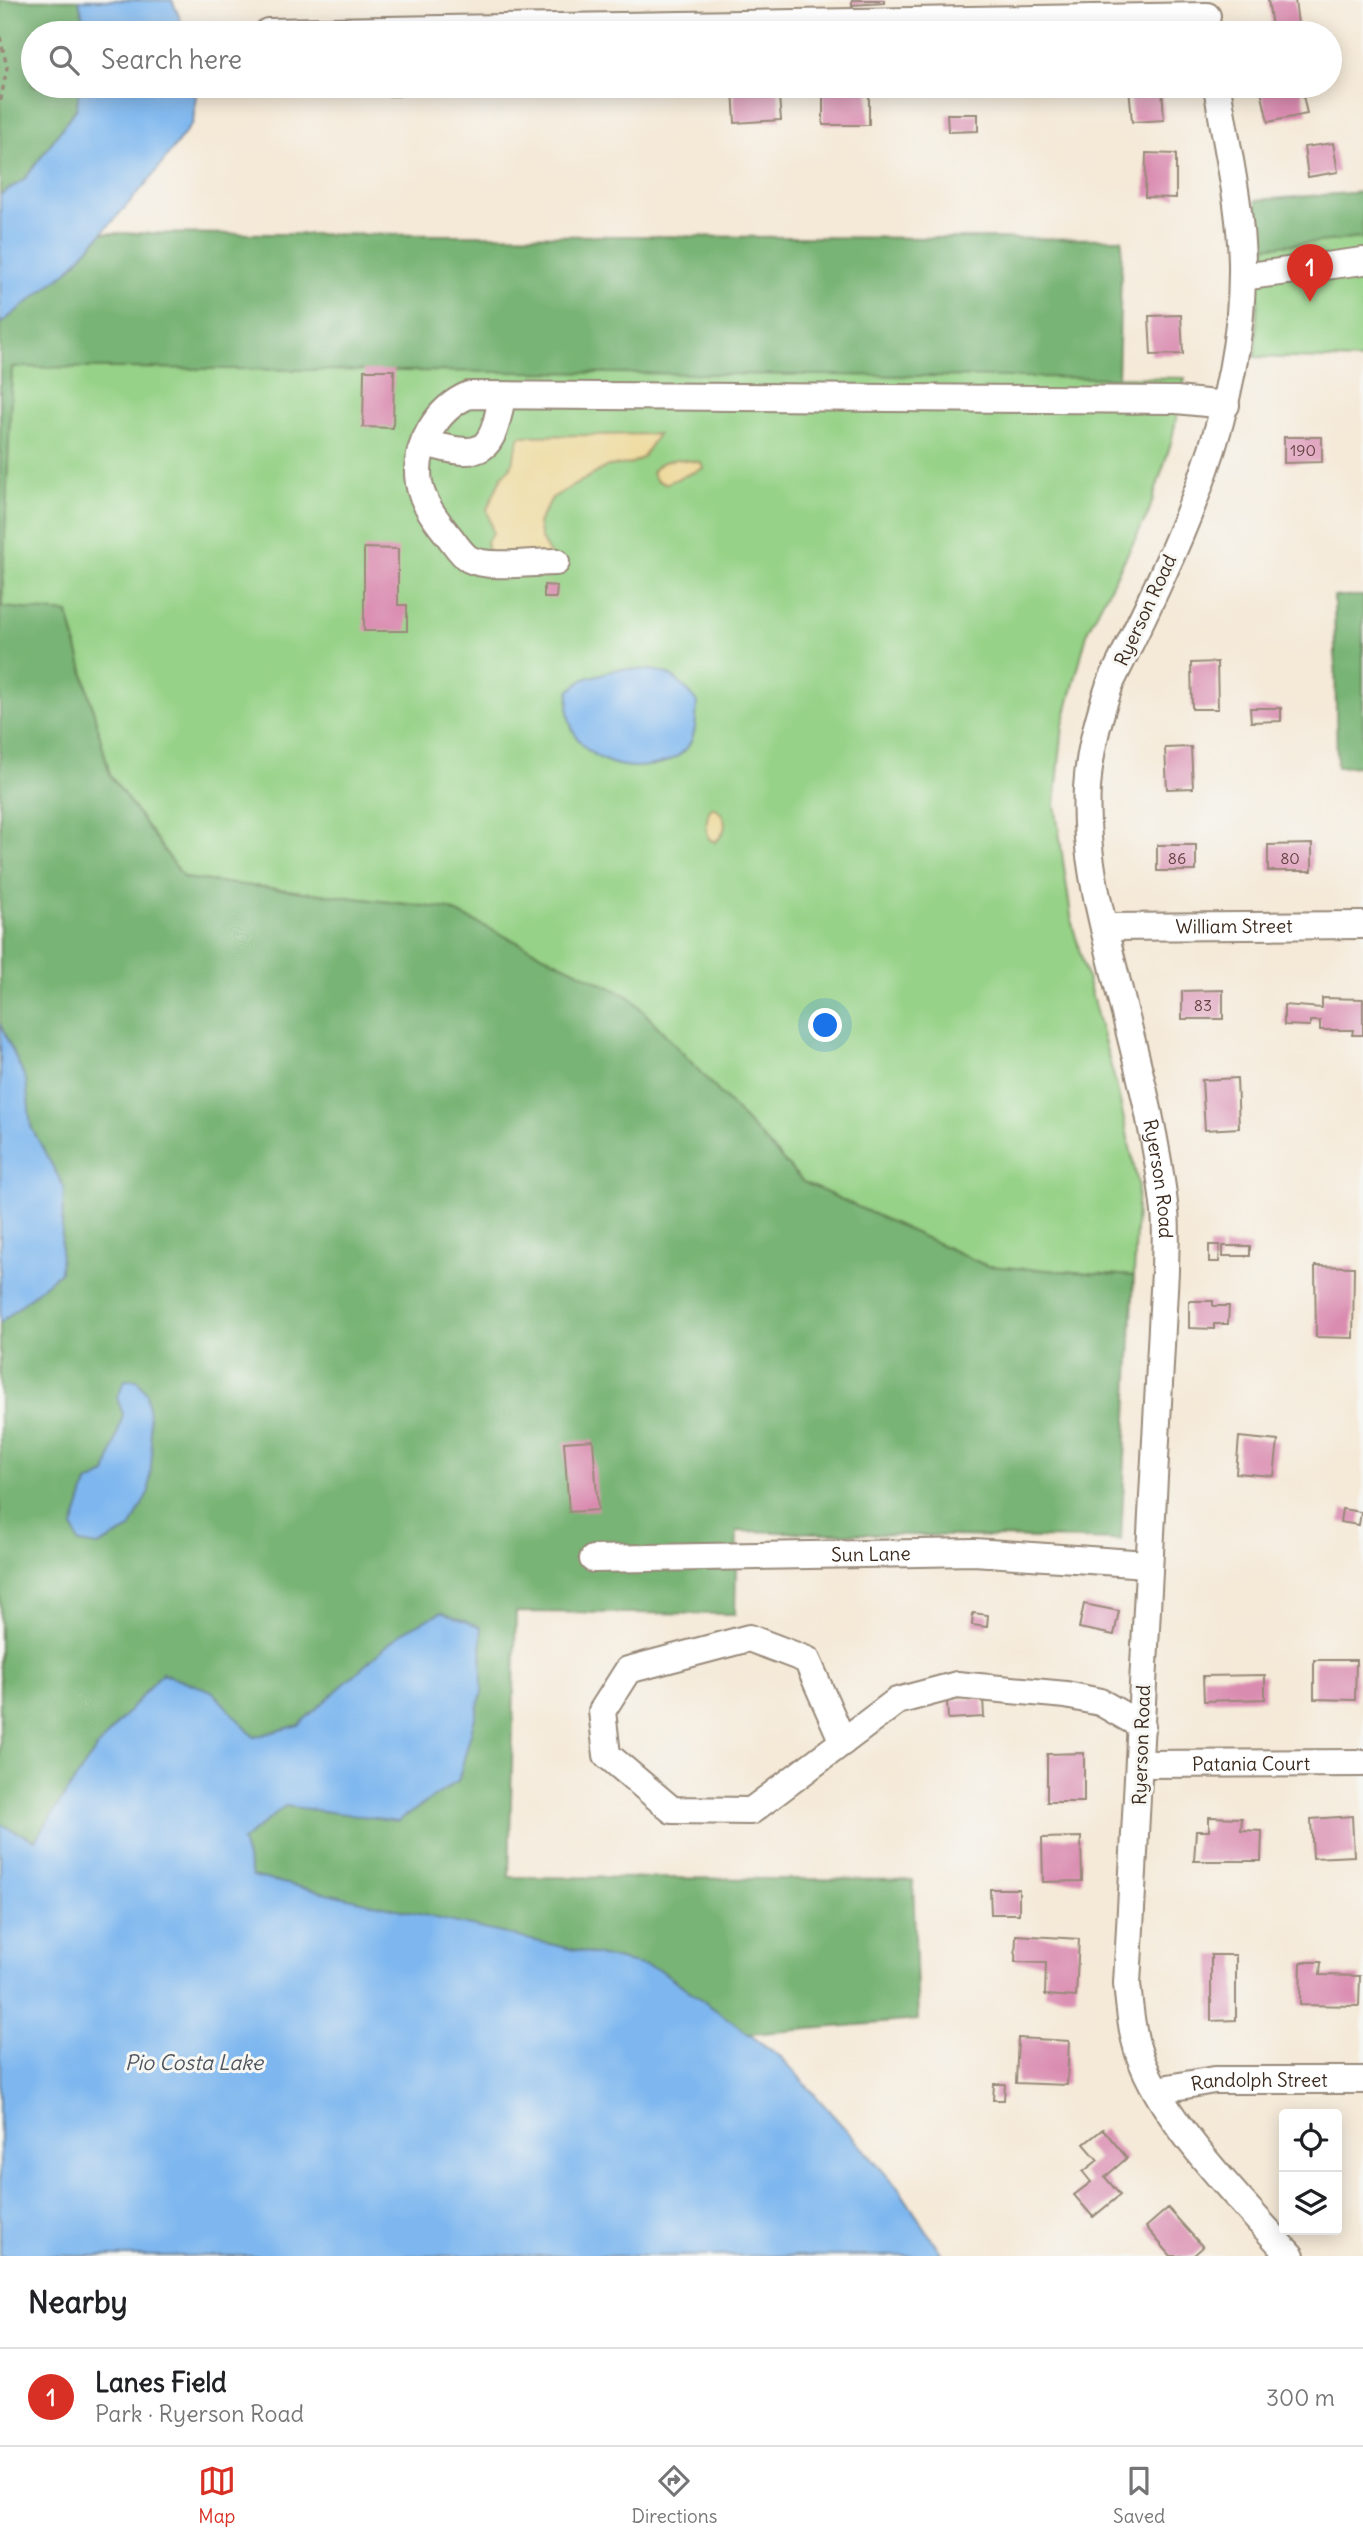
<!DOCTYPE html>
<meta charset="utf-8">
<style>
:root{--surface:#fff;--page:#f2f2f2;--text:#202124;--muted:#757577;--line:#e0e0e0;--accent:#d93025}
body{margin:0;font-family:Delius,sans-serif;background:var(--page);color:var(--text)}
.controls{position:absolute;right:21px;bottom:21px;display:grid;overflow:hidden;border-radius:7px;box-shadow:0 4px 18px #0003}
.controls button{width:63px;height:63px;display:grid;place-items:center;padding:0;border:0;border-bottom:2px solid var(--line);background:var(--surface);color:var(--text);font:35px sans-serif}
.you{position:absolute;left:826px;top:1026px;width:24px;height:24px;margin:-18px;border:5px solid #fff;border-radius:50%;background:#1a73e8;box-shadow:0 0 0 10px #1a73e833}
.badge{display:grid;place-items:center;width:46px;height:46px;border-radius:50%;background:var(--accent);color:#fff;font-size:23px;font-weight:700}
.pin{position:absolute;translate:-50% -58px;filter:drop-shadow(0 2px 4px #0008)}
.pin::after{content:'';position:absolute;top:37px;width:24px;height:21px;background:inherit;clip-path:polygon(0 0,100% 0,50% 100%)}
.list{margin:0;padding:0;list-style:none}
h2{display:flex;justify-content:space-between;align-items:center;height:91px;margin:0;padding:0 28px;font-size:30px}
h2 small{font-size:23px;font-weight:400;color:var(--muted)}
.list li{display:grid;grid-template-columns:46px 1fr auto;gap:21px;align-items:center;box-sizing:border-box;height:98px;padding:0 28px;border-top:2px solid var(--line)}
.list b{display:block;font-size:26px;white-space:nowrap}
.list p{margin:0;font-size:23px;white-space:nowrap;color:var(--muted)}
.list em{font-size:23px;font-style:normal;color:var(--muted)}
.icon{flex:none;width:38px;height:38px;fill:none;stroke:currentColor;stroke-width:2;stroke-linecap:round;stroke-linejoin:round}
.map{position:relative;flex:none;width:1363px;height:2256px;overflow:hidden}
.search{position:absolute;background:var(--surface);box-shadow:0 4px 18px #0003;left:21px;right:21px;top:21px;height:77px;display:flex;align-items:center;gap:18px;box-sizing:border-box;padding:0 24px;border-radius:38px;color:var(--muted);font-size:26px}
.sheet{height:189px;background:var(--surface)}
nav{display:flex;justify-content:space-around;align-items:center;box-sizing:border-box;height:98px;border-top:2px solid var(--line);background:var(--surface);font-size:19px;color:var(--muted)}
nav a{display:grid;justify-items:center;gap:4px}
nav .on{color:var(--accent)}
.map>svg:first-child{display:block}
.green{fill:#96d287;stroke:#687e52;stroke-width:2}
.forest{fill:#78b474;stroke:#5a6f49;stroke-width:2}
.sand{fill:#eeda9e;stroke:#94825e;stroke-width:2}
.water{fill:#7eb7ef;stroke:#5c7086;stroke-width:2}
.building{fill:#da8cb0}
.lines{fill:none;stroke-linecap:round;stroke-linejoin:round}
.minor-casing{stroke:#988a7a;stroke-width:30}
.path{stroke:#988a7a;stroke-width:3.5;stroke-dasharray:5 5;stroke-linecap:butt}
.minor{stroke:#fff;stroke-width:26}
.labels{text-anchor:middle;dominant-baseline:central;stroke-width:6;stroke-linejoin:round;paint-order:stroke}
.number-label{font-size:16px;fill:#634242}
.street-label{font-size:19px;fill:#3b2a1e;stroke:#f6f6f2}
.water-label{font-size:21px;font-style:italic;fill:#4f545d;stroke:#f6f6f2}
</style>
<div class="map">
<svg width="1363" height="2256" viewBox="0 0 1363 2256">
<rect width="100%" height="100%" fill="#f6f6f2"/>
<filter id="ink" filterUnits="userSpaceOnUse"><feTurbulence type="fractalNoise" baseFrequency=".0143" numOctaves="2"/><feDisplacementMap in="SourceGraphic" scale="14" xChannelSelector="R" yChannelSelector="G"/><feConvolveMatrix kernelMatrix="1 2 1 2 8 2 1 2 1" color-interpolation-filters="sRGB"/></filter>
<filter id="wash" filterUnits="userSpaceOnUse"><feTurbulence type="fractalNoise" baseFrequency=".00686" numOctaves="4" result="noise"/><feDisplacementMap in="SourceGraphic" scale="28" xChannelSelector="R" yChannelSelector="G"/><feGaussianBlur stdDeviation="1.57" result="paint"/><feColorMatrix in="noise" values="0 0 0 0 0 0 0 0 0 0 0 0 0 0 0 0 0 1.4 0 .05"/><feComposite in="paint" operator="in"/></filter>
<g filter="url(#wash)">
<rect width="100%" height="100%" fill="#f5e9d7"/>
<path class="green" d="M 1363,238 L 1363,360 L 1255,357 L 1260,247 Z
M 12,366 L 1185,378 L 1171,443 L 1148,514 L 1088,630 L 1063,725 L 1055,804 L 1072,923 L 1118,1092 L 1138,1184 L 1134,1276 L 987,1266 L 803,1182 L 630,997 L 449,909 L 184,878 L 110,775 L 68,613 L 2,608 Z"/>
<path class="forest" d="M 0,0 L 79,0 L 86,32 L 33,33 L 33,86 L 79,86 L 77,107 L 25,179 L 0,195 Z
M 1363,192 L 1363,238 L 1260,247 L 1256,200 Z
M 102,233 L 1122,239 L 1118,378 L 12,367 L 2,607 L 68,613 L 110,775 L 184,878 L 449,909 L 630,997 L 803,1182 L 987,1266 L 1134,1276 L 1121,1540 L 737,1531 L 735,1614 L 516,1612 L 509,1877 L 913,1880 L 918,2020 L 749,2034 L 0,1902 L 0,324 L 68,271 Z
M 1334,596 L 1363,596 L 1363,766 L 1337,767 Z"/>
<path class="sand" d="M 658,434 L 642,458 L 630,464 L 608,466 L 552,498 L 538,523 L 541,539 L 553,559 L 488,553 L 486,542 L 493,533 L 487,509 L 502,476 L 511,467 L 520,436 Z
M 677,459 L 700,462 L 704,468 L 665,484 L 656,480 L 652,473 C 658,462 666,461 677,459 Z
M 713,807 C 729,815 728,832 715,842 L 709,839 C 706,831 705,812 713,807 Z"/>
<path class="water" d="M 79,0 L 172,0 L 186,33 L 86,33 Z
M 79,86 L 197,86 L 193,122 L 151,178 L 68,271 L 0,324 L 0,195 L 25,179 L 77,108 Z
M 618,669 C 661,670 670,667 697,702 C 696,717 697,736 686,749 C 677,760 661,764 648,766 C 615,771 577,755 569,718 C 567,711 569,700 569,691 L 584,679 Z
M 0,1024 L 26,1080 L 31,1127 L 64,1187 L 60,1272 L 0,1323 Z
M 125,1380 L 137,1380 L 147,1394 L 152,1454 L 149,1491 L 130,1529 L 98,1546 L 79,1543 L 73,1527 L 87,1483 L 106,1474 L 123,1414 L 117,1398 Z
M 441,1612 L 481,1627 L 482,1692 L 458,1781 L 398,1821 L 285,1806 L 242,1841 L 252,1876 L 659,1969 L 782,2058 L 899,2189 L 943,2256 L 0,2256 L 0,1824 L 35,1840 L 98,1746 L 162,1673 L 212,1691 L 254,1737 L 298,1725 L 401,1633 Z"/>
<g id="blocks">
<path class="building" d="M 852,0 L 884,0 L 884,3 L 852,5 Z
M 1268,0 L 1295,0 L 1298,24 L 1272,27 Z
M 375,86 L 399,86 L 399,96 L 375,96 Z
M 778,86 L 781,120 L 735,123 L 733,88 Z
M 823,86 L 869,86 L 869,125 L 823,125 Z
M 1129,86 L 1162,86 L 1164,120 L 1132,122 Z
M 1260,86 L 1301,86 L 1307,114 L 1268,122 Z
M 947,114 L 978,114 L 978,131 L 948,132 Z
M 1333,143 L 1338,172 L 1308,177 L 1304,147 Z
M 1146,153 L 1176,154 L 1176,198 L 1145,197 Z
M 1181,315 L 1183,354 L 1151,355 L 1149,316 Z
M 364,370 L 394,370 L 393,428 L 363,427 Z
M 1284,437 L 1322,437 L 1322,462 L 1284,463 Z
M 364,548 L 398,549 L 398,605 L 407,605 L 407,631 L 364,631 Z
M 544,585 L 557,586 L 556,598 L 544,598 Z
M 1217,662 L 1218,709 L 1192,709 L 1191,663 Z
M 1250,708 L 1281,708 L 1281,721 L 1251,722 Z
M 1191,747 L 1193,788 L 1167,789 L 1165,748 Z
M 1312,844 L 1312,871 L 1268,871 L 1268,845 Z
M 1157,845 L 1196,845 L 1196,871 L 1157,871 Z
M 1223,990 L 1223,1019 L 1182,1019 L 1182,991 Z
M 1322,998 L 1363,999 L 1363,1035 L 1352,1035 L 1353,1030 L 1320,1030 L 1320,1021 L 1310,1021 L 1310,1026 L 1284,1025 L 1284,1005 L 1322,1008 Z
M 1237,1078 L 1239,1128 L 1205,1130 L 1202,1080 Z
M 1209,1245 L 1220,1245 L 1219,1262 L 1209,1262 Z
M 1223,1246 L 1250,1246 L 1250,1256 L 1223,1256 Z
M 1315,1266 L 1354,1267 L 1353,1338 L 1316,1337 Z
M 1189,1301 L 1213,1301 L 1213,1306 L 1229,1306 L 1228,1324 L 1214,1324 L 1214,1329 L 1189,1328 Z
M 1239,1437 L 1278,1441 L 1274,1476 L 1236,1473 Z
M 593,1440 L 598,1510 L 569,1512 L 564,1442 Z
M 1342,1509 L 1361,1512 L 1359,1525 L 1340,1522 Z
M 1084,1604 L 1119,1611 L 1114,1635 L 1079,1628 Z
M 973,1613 L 988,1615 L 987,1627 L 972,1625 Z
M 1314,1660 L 1356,1660 L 1355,1700 L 1314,1699 Z
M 1265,1675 L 1265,1699 L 1204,1701 L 1203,1676 Z
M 983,1698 L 984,1717 L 948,1719 L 947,1700 Z
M 1084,1753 L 1084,1802 L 1047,1802 L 1047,1754 Z
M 1352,1816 L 1354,1856 L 1313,1858 L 1311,1819 Z
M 1209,1817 L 1242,1818 L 1241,1830 L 1262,1831 L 1261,1861 L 1194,1861 L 1196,1831 L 1209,1831 Z
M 1081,1837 L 1082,1881 L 1043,1882 L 1042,1838 Z
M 990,1889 L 1019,1889 L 1019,1914 L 991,1914 Z
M 1016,1935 L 1079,1939 L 1076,1997 L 1045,1995 L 1046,1963 L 1015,1962 Z
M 1211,1955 L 1236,1955 L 1236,2020 L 1211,2021 Z
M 1301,1962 L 1321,1962 L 1320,1975 L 1360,1976 L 1359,2006 L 1300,2005 Z
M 1018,2038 L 1069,2041 L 1067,2085 L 1016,2083 Z
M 994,2084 L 1005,2084 L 1004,2100 L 993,2100 Z
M 1103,2129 L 1127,2158 L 1105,2177 L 1120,2195 L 1093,2217 L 1074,2195 L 1091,2182 L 1083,2172 L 1098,2160 L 1084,2144 Z
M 1168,2208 L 1203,2247 L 1193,2256 L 1171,2256 L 1146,2227 Z"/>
</g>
</g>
<g filter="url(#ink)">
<use href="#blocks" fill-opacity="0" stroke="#988a7a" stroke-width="2"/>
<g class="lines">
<defs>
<g id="minor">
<path d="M 268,32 L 1207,16"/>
<path id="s1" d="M 1217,86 C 1226,144 1241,205 1242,264 C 1244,415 1175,552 1110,684 C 1098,718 1089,752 1087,788 C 1083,854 1102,920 1117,982 C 1136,1058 1157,1135 1165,1212 C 1167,1231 1165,1252 1165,1271 L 1127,1984 C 1130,2011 1132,2039 1143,2064 C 1169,2128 1244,2204 1291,2256"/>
<path d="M 1242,277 L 1363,261"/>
<path d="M 426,443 C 484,460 492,453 502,396"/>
<path d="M 556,562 C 534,562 488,569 469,559 C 461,554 454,542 448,535 C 436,520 422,502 419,483 C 413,448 437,408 469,395 L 1176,400 L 1226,405"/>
<path id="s2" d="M 1104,927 L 1363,925"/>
<path id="s3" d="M 593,1559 L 974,1552 L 1147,1564"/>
<path d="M 843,1742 L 807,1660 L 749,1638 L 628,1670 L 602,1711 L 607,1755 L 672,1810 L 751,1811 L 897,1701 L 957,1685 L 1066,1695 L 1100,1702 L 1142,1726"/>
<path id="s4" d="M 1141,1764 L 1363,1763"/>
<path id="s5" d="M 1157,2090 L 1214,2080 L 1363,2080"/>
</g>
</defs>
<use href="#minor" class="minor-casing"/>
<path class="path" d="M 0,37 L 7,67 L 0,104"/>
<use href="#minor" class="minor"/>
</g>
</g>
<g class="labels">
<g class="number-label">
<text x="1303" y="450">190</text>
<text x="1177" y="858">86</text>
<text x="1290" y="858">80</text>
<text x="1203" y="1005">83</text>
</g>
<g class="street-label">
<text transform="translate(1145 610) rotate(-65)">Ryerson Road</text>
<text stroke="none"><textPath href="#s2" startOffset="130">William Street</textPath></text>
<text stroke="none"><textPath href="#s1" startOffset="1130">Ryerson Road</textPath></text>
<text stroke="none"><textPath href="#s3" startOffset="278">Sun Lane</textPath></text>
<text transform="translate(1141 1745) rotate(-88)">Ryerson Road</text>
<text stroke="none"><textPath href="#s4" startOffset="110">Patania Court</textPath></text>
<text stroke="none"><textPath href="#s5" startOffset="103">Randolph Street</textPath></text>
</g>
<g class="water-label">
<text x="194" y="2062">Pio Costa Lake</text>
</g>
</g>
</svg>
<div class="controls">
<button><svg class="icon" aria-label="locate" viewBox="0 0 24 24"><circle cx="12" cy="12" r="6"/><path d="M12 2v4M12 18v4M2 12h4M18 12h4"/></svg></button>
<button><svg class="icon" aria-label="layers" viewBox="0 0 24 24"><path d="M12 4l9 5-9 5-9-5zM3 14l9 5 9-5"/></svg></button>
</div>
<div class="you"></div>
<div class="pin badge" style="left:1310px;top:302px">1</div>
<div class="search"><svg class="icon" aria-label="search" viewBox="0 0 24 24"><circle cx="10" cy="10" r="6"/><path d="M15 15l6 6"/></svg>Search here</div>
</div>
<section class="sheet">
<h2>Nearby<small></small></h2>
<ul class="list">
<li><span class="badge">1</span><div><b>Lanes Field</b><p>Park · Ryerson Road</p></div><em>300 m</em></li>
</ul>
</section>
<nav>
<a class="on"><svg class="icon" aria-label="map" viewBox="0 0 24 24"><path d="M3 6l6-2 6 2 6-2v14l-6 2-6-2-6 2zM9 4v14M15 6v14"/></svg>Map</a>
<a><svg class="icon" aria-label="directions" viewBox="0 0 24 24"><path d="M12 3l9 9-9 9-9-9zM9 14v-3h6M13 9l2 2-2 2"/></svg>Directions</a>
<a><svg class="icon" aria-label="saved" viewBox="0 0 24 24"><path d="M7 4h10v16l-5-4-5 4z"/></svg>Saved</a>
</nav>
